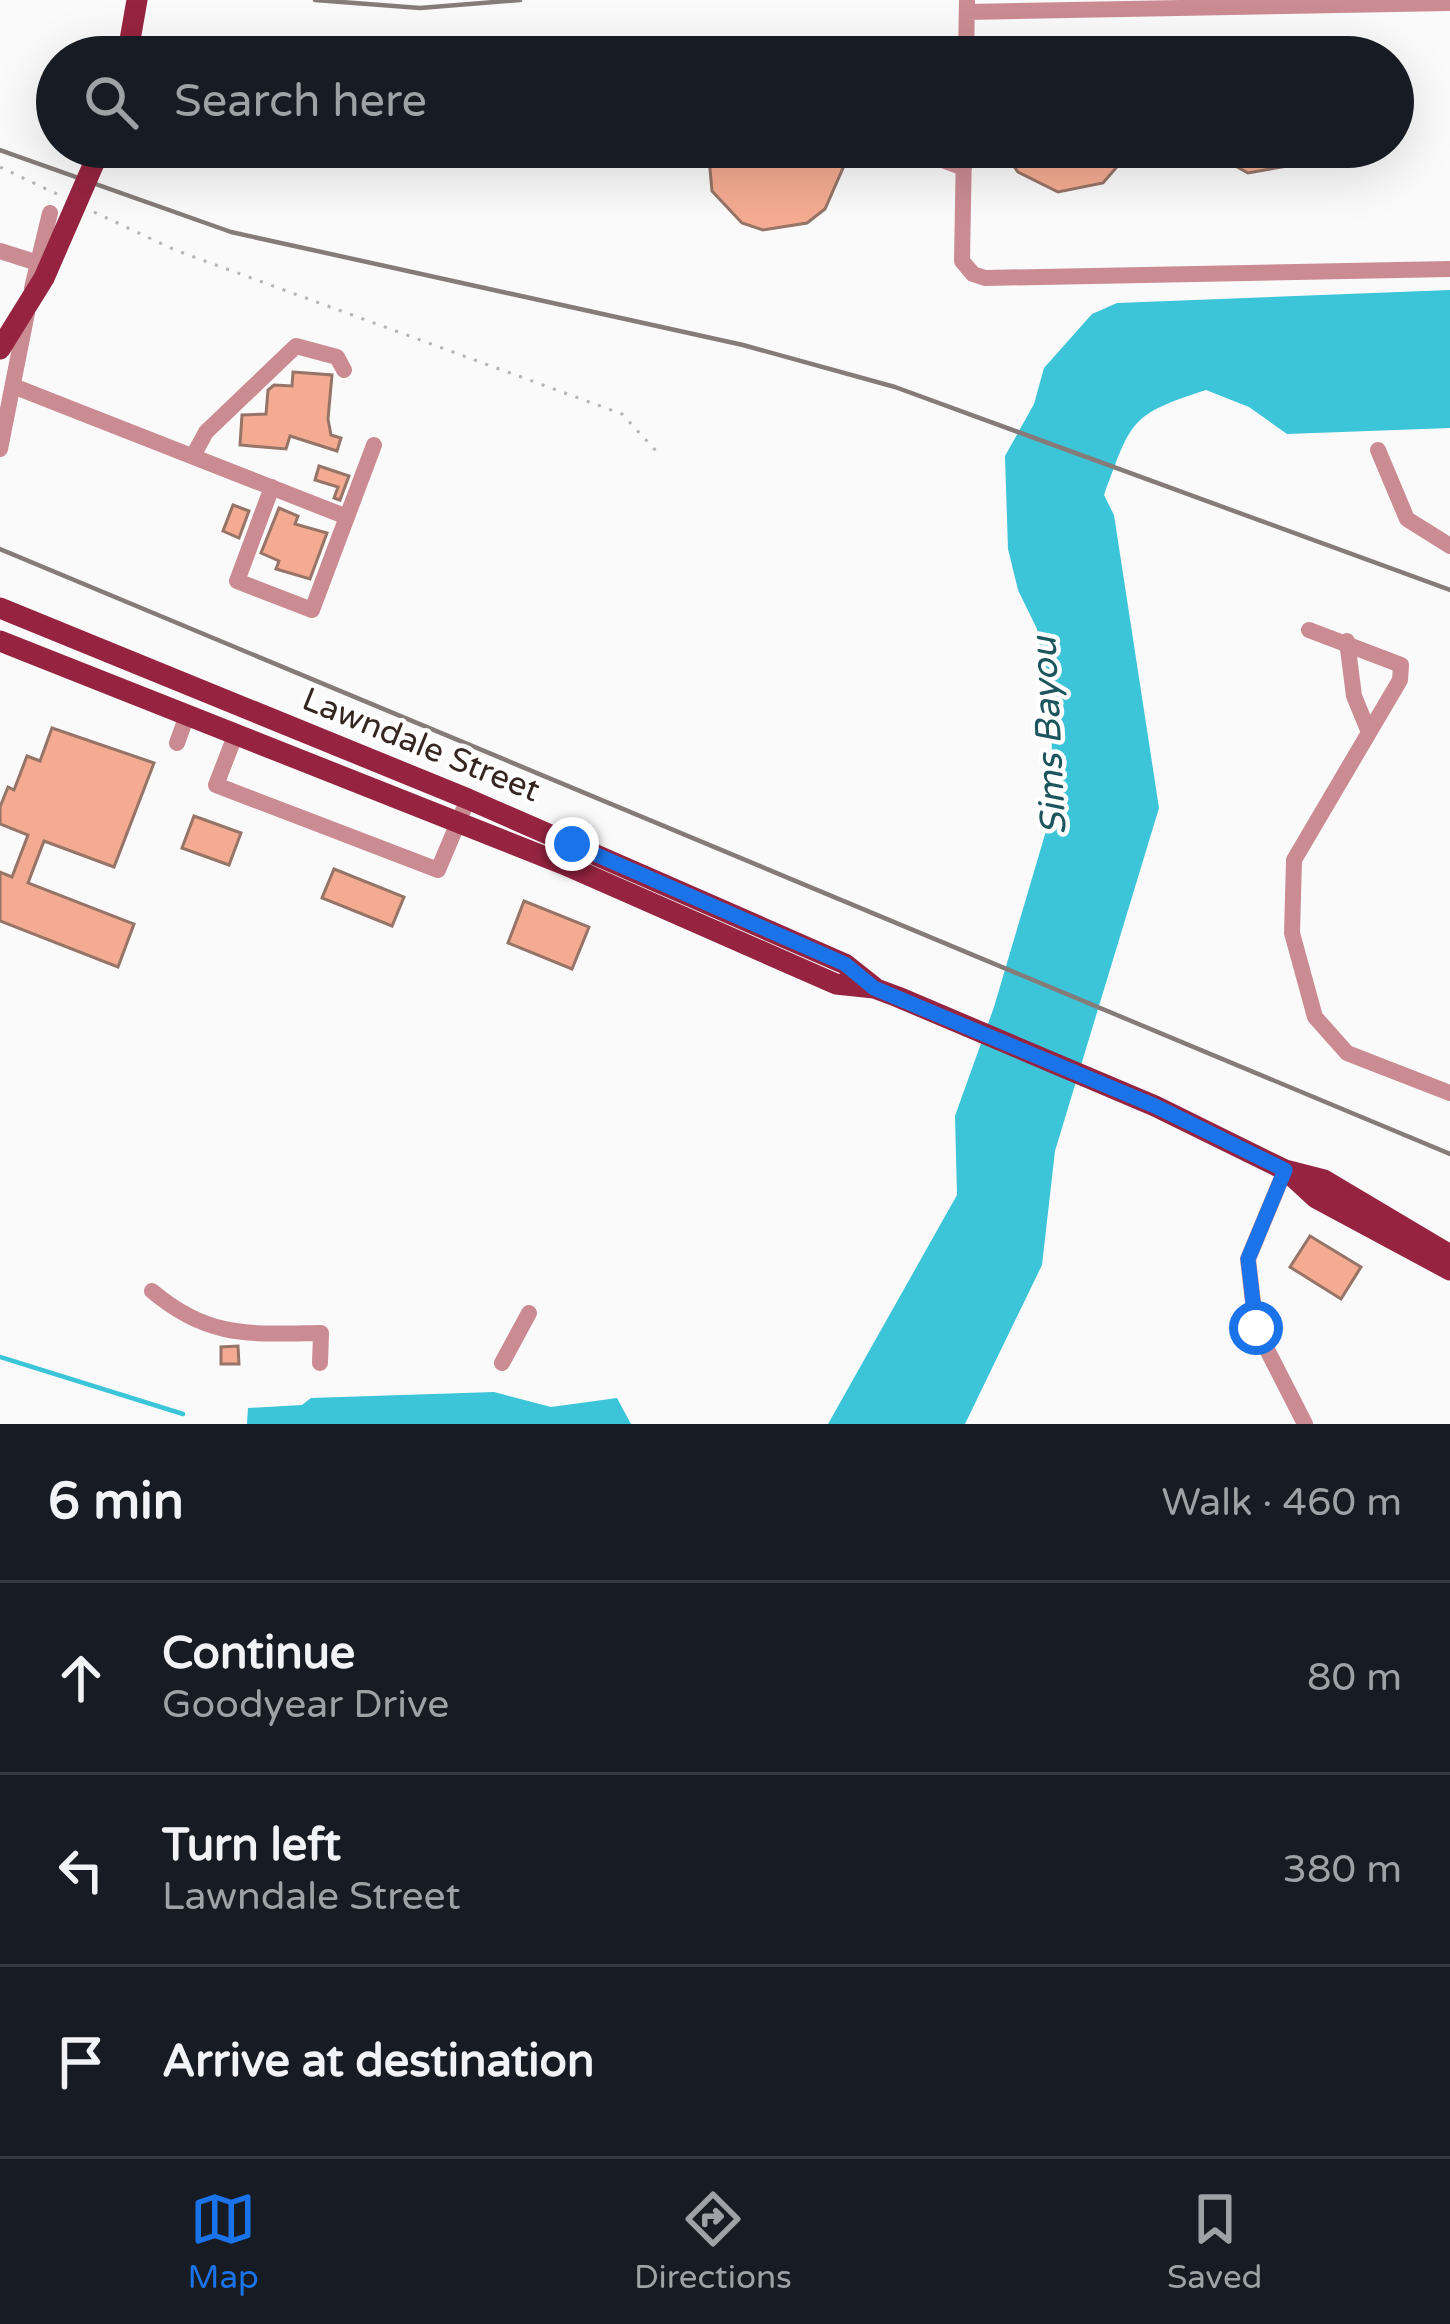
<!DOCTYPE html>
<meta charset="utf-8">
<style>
:root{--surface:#171b24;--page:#242831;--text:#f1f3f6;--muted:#9ea1a6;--line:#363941;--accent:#1a73e8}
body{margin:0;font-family:"Varela Round",sans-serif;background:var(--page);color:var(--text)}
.stop{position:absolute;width:36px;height:36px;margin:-27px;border:9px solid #1a73e8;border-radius:50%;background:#fff}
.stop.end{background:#1a73e8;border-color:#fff;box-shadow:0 3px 12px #0008}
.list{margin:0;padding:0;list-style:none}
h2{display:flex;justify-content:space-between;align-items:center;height:156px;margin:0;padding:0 48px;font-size:51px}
h2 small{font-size:39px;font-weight:400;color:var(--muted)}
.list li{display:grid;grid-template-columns:78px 1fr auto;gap:36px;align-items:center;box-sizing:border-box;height:192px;padding:0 48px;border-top:3px solid var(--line)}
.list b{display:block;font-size:45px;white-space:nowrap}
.list p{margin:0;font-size:39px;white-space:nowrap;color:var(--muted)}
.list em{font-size:39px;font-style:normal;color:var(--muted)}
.icon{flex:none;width:66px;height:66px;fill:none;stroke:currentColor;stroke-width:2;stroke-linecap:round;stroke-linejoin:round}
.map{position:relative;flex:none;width:1450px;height:1424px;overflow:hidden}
.search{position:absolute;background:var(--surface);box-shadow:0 12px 48px #0002;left:36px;right:36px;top:36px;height:132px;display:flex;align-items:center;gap:30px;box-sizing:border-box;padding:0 42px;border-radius:66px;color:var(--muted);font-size:45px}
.sheet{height:732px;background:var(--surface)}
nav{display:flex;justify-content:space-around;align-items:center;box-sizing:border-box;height:168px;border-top:3px solid var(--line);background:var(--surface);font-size:33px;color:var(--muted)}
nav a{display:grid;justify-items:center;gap:6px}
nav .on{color:var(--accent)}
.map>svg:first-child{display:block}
.water{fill:#3cc4d9}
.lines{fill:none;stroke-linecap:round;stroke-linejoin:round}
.stream{stroke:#3cc4d9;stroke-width:4.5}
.building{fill:#f4ab91;stroke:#967467;stroke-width:3}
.path{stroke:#b8b3b2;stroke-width:3;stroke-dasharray:3 9;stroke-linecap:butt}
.minor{stroke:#cb8b93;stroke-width:16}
.major{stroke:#962441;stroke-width:21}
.rail{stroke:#857c79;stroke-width:4.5}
.major-bridge{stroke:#962441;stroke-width:21}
.route{stroke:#1a73e8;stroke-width:15}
.labels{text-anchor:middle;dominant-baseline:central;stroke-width:9;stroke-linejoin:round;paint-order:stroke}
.street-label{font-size:33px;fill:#352621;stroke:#fff}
.water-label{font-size:36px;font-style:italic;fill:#1d555d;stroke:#fff}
</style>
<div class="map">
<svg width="1450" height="1424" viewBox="0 0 1450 1424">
<rect width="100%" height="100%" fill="#fafafa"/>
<path class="water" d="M 1450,290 L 1450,428 L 1287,434 L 1249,407 L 1206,390 C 1129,415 1132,420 1104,495 L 1114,515 L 1159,808 L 1055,1151 L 1042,1265 L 965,1424 L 828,1424 L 957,1195 L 955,1116 L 994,1007 L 1054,804 L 1051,726 L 1037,629 L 1018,590 L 1008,549 L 1005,456 L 1034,404 L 1044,368 L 1092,314 L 1117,303 Z
M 494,1392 L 551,1407 L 617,1398 L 631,1424 L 247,1424 L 248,1408 L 302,1405 L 311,1398 Z"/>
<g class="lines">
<path class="stream" d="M 0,1357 L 183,1414"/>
</g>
<path class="building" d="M 708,147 L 841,147 L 843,168 L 825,209 L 807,223 L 763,230 L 742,223 L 712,191 Z
M 1000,147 L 1134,147 L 1103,183 L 1058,192 L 1018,172 Z
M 1201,147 L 1310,147 L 1287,166 L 1248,173 Z
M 293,372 L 332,375 L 328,419 L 331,435 L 341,438 L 337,451 L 290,436 L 286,449 L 240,445 L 242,415 L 266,414 L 268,390 L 274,385 L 292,386 Z
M 319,466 L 349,476 L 340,500 L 334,498 L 338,487 L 315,480 Z
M 233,505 L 249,511 L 239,538 L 223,531 Z
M 279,508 L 298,516 L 295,524 L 327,533 L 310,579 L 276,569 L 279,561 L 261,553 Z
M 52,728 L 154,763 L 114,867 L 44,841 L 28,883 L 134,924 L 118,967 L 0,921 L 0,872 L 12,877 L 28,835 L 0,824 L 0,807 L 8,787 L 14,790 L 27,756 L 40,761 Z
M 194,816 L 241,833 L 229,865 L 182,848 Z
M 334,869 L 404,897 L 392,926 L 322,898 Z
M 524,901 L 589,927 L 572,969 L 508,943 Z
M 1310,1236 L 1361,1267 L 1341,1299 L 1290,1267 Z
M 238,1346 L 239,1364 L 221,1364 L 221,1347 Z"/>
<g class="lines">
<path class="path" d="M 0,167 L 59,195
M 94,212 L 175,250 L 622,414 L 657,452"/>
<path class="minor" d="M 967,12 L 1450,3
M 966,57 L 967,0
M 907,147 L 964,168
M 964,147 L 962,261 L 973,274 L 985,278 L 1450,269
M 0,251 L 38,263
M 32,288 L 50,213
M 13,386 L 347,517
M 0,449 L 27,313
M 1378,450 L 1407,519 L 1450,546
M 193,456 L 206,432 L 296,346 L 337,357 L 344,370
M 272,487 L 237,581 L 312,610 L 374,445
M 1309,630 L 1401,665 L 1400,680 L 1294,860 L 1292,933 L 1315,1017 L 1347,1053 L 1450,1093
M 1347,641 L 1354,696 L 1368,730
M 235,736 L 216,785 L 438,870 L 468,799
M 177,743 L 186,718
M 1285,1170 L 1248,1259 L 1256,1328 L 1305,1424
M 152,1291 C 209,1339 250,1334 321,1333 L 320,1363
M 502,1363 L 529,1313"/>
<path class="major" d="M 127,57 L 137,0
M 0,608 L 468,799 L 845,964 L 874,987
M 0,641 L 563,864 L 836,984 L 874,988 L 898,997 L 1155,1106 L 1285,1170 L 1324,1180 L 1450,1255
M 1290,1174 L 1316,1198 L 1450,1270"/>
<path class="rail" d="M 315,0 L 420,8 L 520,0
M 0,150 L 231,232 L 743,345 L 895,387 L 1450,590
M 0,549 L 1450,1154"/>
<path class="major-bridge" d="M 0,349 L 44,278 L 101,147"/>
</g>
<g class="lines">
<path class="route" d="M 572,844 L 845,964 L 874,988 L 1155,1106 L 1285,1170 L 1248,1259 L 1256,1328"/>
</g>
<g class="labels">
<g class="street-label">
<text transform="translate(421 745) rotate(22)">Lawndale Street</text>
</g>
<g class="water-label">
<text transform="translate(1049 736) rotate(-93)">Sims Bayou</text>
</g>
</g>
</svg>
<div class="stop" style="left:1256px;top:1328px"></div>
<div class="stop end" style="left:572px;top:844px"></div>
<div class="search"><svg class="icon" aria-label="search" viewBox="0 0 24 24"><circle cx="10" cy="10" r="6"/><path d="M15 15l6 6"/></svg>Search here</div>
</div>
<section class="sheet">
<h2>6 min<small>Walk · 460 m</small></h2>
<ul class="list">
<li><svg class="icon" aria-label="ahead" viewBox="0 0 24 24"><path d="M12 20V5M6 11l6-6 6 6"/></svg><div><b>Continue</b><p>Goodyear Drive</p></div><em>80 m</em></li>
<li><svg class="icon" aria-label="left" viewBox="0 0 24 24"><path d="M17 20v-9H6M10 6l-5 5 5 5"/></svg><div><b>Turn left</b><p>Lawndale Street</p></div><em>380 m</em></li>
<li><svg class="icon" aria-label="arrive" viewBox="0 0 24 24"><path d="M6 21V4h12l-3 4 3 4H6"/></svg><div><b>Arrive at destination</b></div></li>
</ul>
</section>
<nav>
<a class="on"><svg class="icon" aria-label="map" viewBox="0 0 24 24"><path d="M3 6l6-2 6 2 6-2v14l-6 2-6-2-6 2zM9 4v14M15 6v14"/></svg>Map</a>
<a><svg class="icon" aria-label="directions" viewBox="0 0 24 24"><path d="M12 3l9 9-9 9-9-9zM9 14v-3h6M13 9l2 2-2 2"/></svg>Directions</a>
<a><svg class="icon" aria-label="saved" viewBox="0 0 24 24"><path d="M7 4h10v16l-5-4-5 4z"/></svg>Saved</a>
</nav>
